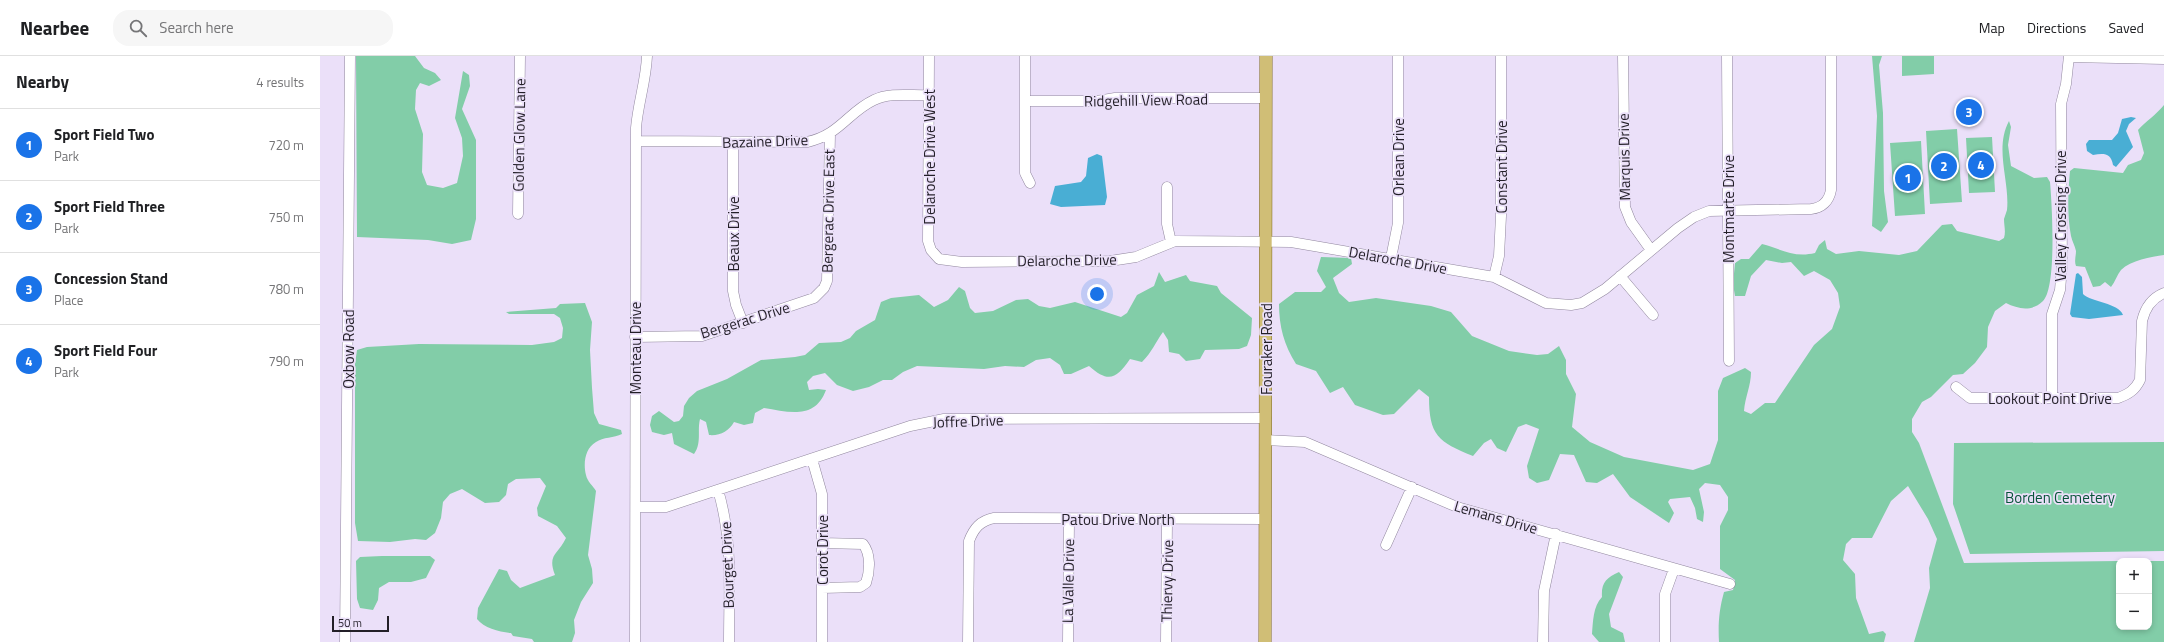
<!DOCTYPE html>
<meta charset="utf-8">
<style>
:root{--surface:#fff;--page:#f6f6f6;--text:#202124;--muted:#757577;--line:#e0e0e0;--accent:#1a73e8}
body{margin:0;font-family:"Titillium Web",sans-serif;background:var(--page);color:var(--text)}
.controls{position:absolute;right:12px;bottom:12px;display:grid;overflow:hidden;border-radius:8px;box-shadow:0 2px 6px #0003}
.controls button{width:36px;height:36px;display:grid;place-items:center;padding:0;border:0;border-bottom:1px solid var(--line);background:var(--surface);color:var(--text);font:20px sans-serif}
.scale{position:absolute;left:12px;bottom:10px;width:57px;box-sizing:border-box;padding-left:4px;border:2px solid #231f28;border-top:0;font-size:11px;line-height:14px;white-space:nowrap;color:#231f28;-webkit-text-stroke:3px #ebe0f9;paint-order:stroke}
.you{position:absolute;left:777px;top:238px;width:14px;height:14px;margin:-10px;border:3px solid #fff;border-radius:50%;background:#1a73e8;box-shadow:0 0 0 6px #1a73e833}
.badge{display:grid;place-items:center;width:26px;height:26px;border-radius:50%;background:var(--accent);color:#fff;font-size:13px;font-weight:700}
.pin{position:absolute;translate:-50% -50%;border:2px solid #fff;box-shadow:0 1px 4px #0006}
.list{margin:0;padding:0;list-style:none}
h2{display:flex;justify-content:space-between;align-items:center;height:52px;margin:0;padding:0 16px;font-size:17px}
h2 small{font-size:13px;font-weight:400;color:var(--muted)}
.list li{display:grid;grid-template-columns:26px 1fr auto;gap:12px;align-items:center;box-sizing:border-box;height:72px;padding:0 16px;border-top:1px solid var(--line)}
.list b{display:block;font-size:15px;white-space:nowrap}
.list p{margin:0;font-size:13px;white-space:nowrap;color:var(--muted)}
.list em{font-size:13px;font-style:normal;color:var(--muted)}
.icon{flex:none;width:22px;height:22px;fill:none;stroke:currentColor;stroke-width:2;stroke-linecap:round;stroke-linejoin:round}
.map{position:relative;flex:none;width:1844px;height:586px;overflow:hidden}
header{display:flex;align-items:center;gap:24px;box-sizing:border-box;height:56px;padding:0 20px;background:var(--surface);border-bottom:1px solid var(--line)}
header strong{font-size:19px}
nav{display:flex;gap:22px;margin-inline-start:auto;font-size:14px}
.search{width:280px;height:36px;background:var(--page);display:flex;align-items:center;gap:10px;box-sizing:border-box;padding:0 14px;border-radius:16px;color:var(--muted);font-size:15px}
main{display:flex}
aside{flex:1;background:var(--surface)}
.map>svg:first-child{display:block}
.green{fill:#82cda8}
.water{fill:#49aed4}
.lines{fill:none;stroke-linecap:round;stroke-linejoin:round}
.minor-casing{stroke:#91879e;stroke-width:11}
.major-casing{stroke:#7f6a20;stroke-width:13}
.minor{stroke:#fff;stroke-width:10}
.major{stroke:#d0be76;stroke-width:12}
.labels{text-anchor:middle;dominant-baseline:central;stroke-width:3.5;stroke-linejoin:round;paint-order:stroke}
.street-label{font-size:15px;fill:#231f28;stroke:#ebe0f9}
.park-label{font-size:15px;fill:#085439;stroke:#ebe0f9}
</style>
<header>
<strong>Nearbee</strong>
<div class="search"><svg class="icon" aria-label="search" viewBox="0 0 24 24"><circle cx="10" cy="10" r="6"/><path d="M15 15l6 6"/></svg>Search here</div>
<nav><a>Map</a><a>Directions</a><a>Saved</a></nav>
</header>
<main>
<aside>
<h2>Nearby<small>4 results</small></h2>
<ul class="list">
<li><span class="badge">1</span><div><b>Sport Field Two</b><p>Park</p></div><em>720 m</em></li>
<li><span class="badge">2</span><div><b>Sport Field Three</b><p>Park</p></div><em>750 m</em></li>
<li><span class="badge">3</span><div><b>Concession Stand</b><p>Place</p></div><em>780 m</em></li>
<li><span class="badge">4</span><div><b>Sport Field Four</b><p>Park</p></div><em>790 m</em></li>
</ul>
</aside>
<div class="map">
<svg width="1844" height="586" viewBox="0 0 1844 586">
<rect width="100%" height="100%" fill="#ebe0f9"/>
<path class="green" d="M 36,0 L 95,0 L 104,12 L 115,17 L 121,24 L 109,30 L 100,27 L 96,34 L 95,53 L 103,78 L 102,116 L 107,129 L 123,132 L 137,127 L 143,100 L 142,82 L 135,62 L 143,15 L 149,19 L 150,30 L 142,53 L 156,84 L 156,163 L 151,184 L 132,188 L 108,184 L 37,181 Z
M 1552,0 L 1562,0 L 1559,9 L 1563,57 L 1564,135 L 1568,166 L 1561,176 L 1552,170 L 1557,60 Z
M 1582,0 L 1614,0 L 1614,18 L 1582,20 Z
M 1844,49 L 1844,199 C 1831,201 1811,204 1801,214 C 1797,219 1795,226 1791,231 L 1785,226 L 1780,230 L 1773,231 L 1765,211 L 1756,210 C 1754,205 1756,200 1756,195 C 1755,190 1752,185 1751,180 C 1747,159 1748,136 1750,115 L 1754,112 L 1803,117 L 1808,109 L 1821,104 L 1824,97 L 1818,74 C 1826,65 1836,59 1844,49 Z
M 1689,65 L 1691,71 L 1688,89 L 1691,110 L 1714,122 L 1727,121 L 1730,126 C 1732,147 1737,231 1723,245 C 1712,256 1698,253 1686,247 L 1675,255 L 1668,271 L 1667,291 L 1655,307 L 1643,318 L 1633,319 L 1611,341 L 1602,346 L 1592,363 L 1592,376 L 1599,387 L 1644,507 L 1799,505 L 1799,571 L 1829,571 L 1829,505 L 1823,505 L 1844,505 L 1844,586 L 1594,586 L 1610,532 L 1609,512 L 1617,483 L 1608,463 L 1588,430 L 1571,445 L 1552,482 L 1532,482 L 1526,488 L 1523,504 L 1535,518 L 1536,542 L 1549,578 L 1563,575 L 1566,578 L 1564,586 L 1399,586 C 1398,568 1399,554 1404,536 L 1413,534 L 1415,524 L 1400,513 L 1400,470 L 1408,454 L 1408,441 L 1400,429 L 1385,427 L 1379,433 L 1384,456 L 1383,466 L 1377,463 L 1375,452 L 1370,441 L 1350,443 L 1348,446 L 1354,457 L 1349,467 L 1310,441 L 1293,418 L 1277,427 L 1266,426 L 1254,399 L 1240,398 L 1229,424 L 1217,427 L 1209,422 L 1207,410 L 1219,373 L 1206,368 L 1198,371 L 1186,396 L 1177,392 L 1171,383 L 1164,387 L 1153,400 C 1118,386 1109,379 1109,341 L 1099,333 L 1074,358 L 1063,359 L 1035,349 L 1023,331 L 1010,337 L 996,315 L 976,308 C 964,289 959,270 959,248 L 975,236 L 1001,236 L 1006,231 L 997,215 L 1001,201 L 1031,202 L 1032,208 L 1013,222 L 1019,237 L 1029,246 L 1056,242 L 1111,250 L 1131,256 L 1152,280 L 1189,295 L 1217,299 L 1228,298 L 1239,290 L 1246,304 L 1246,318 L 1256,338 L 1252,371 L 1270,386 L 1304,401 L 1373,414 L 1390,408 L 1398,384 L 1398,335 L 1403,322 L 1425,312 L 1431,316 C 1431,330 1425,341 1424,355 L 1431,358 L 1445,347 L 1455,347 L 1494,289 L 1512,273 L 1520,251 L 1518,237 L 1510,224 L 1494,215 L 1484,220 L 1471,206 L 1462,207 L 1446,204 L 1431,220 L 1425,240 L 1415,240 L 1413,228 L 1415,207 L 1421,203 L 1429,203 L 1442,188 C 1461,193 1474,202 1495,197 L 1499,189 L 1505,184 L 1507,193 L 1516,198 L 1539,195 L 1579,199 L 1597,195 L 1622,169 L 1632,168 L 1637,175 L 1679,185 L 1684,182 C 1686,175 1684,170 1684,163 C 1685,160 1686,157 1687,154 C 1690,125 1674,93 1689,65 Z
M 1637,73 L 1642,146 L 1610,148 L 1606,75 Z
M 1672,81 L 1675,136 L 1649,137 L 1646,82 Z
M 1601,85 L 1605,158 L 1575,160 L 1570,87 Z
M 839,216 L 845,226 L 866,219 L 870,225 L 897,230 L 901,237 L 932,262 L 931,279 L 927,290 L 919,293 L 885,294 L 880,303 L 866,305 L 859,298 L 849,296 L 848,284 L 843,276 C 835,287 832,296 822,306 L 810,303 C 797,322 789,328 769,310 L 751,318 L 744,318 L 740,309 L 730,302 L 716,304 L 704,311 L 685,310 L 664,313 L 597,310 L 583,316 L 572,324 L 563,324 L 549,331 L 533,335 L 517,329 L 505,317 L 493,320 L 487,326 L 489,334 L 498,333 L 506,334 C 495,364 469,356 444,352 L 435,357 L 433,367 L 424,369 L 414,366 C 409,375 400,380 389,379 L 386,366 L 380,363 C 377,375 382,387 374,398 L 354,388 L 352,377 L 344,379 L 332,376 L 330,369 L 332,360 L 339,355 L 354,366 L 359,365 L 363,360 L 364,350 L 369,342 L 377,335 L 407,323 L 441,304 L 475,301 L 485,299 L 499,287 L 521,286 L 530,282 L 536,275 L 555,264 L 561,246 L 571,242 L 599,239 L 614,251 L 628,244 L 639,231 L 645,235 L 650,252 L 655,257 L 673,255 L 696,244 L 708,243 L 719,250 L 730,252 L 755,246 L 801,261 L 807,257 L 817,239 L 834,230 Z
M 265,247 L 272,266 L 270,294 L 272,332 L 274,357 L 279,368 L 301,374 L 302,378 C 294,382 283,381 276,386 C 265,392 263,408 266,419 C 267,425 273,430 276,435 L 268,499 L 272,513 L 273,527 L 261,546 L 254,564 L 255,577 L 252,586 L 214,586 L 212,583 L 193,580 L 191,577 C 179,576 164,572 157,563 L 158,552 L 179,513 L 187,515 L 191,524 L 200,532 L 235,519 C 227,498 238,499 246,482 L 237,470 L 218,460 L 217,452 L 226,430 L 220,422 L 196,423 L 188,428 L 186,439 L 179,446 L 165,447 L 142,433 L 130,438 L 123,446 L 121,462 L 115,477 L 106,484 L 95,483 L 70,486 L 38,485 L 35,467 L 35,308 L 37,294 L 47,291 L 99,288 L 212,289 L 234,286 L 242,282 L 243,272 L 240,262 L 234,258 L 189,258 L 186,256 L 236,252 L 240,248 Z
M 1844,386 L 1844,495 L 1650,498 L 1633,448 L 1634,387 Z
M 62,500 L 110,500 L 115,504 L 106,522 L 91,526 L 69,526 L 59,532 L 58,544 L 53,554 L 40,552 L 37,543 L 36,505 L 40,501 Z
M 1299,516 L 1303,521 L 1289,558 L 1291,571 L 1303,577 L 1305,586 L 1279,586 L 1272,578 C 1273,566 1273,550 1282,541 C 1281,527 1286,522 1299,516 Z"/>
<path class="water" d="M 1811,61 L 1816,62 L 1809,68 L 1806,75 L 1813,91 L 1796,111 L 1793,109 C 1791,97 1784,97 1773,99 L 1767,95 L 1766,88 L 1769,84 L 1792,84 L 1798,77 L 1802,63 Z
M 777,98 L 782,100 L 787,141 L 785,149 L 741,151 L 730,148 L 735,130 L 761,126 L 766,120 L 768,102 Z
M 1758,217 L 1762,221 L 1763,238 C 1771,246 1799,247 1803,259 L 1769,263 L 1752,261 L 1750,258 L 1756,218 Z"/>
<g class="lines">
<defs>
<path id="minor" d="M 609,0 L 608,185 L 611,194 L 619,203 L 642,206 L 790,205 L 816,201 L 855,185 L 971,186 L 1174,221 L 1226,247 L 1251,249 L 1262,247 L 1285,233 L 1358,172 L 1374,161 L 1389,155 L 1491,153 C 1502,152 1509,145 1511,134 L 1511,0
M 705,0 L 705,117 L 710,127
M 1303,0 L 1305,151 L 1311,166 L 1331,194
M 1407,0 L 1409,305
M 1749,1 L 1844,3
M 705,45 L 777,45 L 795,42 L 946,42
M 316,85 L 487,86 C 520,79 528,56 554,44 C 570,36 592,40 609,39
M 413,87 L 413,235 L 416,249 L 423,267
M 847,131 L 847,168 L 851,186
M 198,158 L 200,0
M 1071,202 L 1078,167 L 1078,0
M 1300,220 L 1333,259
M 1174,221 L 1179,200 L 1181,160 L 1181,0
M 315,281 L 382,280 L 494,242 L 504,232 L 507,225 L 510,78
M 1636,331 L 1650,342 L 1798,342 C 1809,338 1815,334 1820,324 L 1822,265 C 1825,252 1832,242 1844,237
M 1732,342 L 1732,258 L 1740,234 L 1742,211 L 1741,48 L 1746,28 L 1749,0
M 946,384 L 985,386 L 1137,451 L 1410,528
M 492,403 L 502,438 L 502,586
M 398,434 C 413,484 409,534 409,586
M 316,451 L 346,451 L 590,370 L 624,363 L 946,362
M 1066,489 L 1092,431
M 502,532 L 540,531 L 546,527 C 550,515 551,498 543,488 L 502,487
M 25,586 L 30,0
M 315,586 L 316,72 C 318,47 326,25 327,0
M 648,586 L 649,485 C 654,472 660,465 674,462 L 945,463
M 748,586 L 749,463
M 846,586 L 847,463
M 1223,586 L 1224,535 L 1236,478
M 1345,586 L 1345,538 L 1354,513"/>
<path id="major" d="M 945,586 L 946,0"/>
</defs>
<use href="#minor" class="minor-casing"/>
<use href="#major" class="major-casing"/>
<use href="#minor" class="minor"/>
<use href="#major" class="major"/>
</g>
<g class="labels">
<g class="street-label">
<text transform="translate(826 44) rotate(-1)">Ridgehill View Road</text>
<text transform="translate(199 79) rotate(-89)">Golden Glow Lane</text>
<text transform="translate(445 85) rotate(-2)">Bazaine Drive</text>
<text transform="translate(609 101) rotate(-90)">Delaroche Drive West</text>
<text transform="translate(1078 101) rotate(-90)">Orlean Drive</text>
<text transform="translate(1304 101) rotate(-91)">Marquis Drive</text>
<text transform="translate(1181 111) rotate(-90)">Constant Drive</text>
<text transform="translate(1408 153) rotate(-90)">Montmarte Drive</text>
<text transform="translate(508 155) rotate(-89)">Bergerac Drive East</text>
<text transform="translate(1740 160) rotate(-90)">Valley Crossing Drive</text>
<text transform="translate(413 178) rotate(-90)">Beaux Drive</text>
<text transform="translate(747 204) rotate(-1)">Delaroche Drive</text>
<text transform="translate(1078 204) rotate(10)">Delaroche Drive</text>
<text transform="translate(425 264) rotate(-17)">Bergerac Drive</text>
<text transform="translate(315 292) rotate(-90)">Monteau Drive</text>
<text transform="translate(28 293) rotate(-90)">Oxbow Road</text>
<text transform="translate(946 293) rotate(-90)">Fouraker Road</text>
<text x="1730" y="342">Lookout Point Drive</text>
<text transform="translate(648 365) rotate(-2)">Joffre Drive</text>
<text transform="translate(1176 461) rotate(16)">Lemans Drive</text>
<text x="798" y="463">Patou Drive North</text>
<text transform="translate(502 494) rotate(-90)">Corot Drive</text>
<text transform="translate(407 509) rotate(-92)">Bourget Drive</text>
<text transform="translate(748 525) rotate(-89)">La Valle Drive</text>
<text transform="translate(847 525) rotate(-89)">Thiervy Drive</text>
</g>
<g class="park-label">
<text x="1740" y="441">Borden Cemetery</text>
</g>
</g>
</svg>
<div class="controls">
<button>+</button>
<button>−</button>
</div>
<div class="scale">50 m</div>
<div class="you"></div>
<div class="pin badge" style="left:1588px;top:122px">1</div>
<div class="pin badge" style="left:1624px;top:110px">2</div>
<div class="pin badge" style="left:1649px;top:56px">3</div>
<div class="pin badge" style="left:1661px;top:109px">4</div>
</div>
</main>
